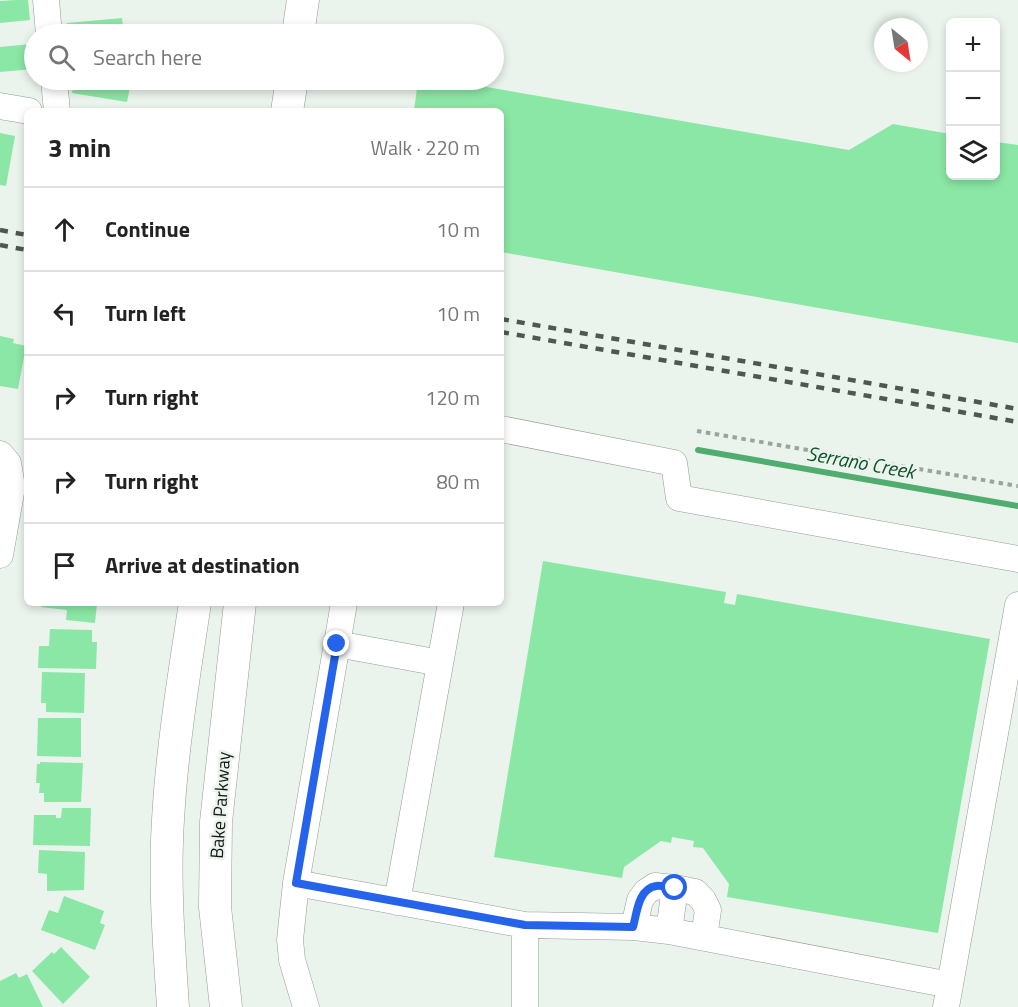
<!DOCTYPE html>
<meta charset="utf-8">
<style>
:root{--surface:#fff;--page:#f2f2f2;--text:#222;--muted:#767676;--line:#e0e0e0}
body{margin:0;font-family:"Titillium Web",sans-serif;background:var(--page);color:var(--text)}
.controls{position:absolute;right:18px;top:18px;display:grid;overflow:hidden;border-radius:9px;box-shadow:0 3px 9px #0003}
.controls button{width:54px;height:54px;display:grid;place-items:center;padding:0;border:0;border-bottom:2px solid var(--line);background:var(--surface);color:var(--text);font:30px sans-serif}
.compass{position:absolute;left:874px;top:18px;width:54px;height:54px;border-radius:50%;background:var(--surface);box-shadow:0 3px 9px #0003;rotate:150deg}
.stop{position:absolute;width:18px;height:18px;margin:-14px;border:4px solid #2563eb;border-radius:50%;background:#fff}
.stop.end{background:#2563eb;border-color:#fff;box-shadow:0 2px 6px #0008}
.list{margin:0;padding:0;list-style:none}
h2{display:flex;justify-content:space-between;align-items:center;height:78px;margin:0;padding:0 24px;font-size:26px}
h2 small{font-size:20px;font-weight:400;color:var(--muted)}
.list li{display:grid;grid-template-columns:39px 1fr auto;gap:18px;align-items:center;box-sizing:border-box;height:84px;padding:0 24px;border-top:2px solid var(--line)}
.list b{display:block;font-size:22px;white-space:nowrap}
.list em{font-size:20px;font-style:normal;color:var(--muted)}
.icon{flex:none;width:33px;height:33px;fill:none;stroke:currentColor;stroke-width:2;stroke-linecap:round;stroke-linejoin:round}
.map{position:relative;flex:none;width:1018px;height:1007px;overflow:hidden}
.search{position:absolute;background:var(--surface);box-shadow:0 3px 9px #0003;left:24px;top:24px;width:480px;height:66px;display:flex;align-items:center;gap:15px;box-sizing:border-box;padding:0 21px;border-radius:33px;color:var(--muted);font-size:22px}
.panel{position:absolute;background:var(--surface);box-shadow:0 3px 9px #0003;left:24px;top:108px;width:480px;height:498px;border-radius:9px}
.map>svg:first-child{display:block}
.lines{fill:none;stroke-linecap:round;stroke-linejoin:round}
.stream{stroke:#50ad6f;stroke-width:6}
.building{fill:#8be7a5}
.minor-casing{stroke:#939c95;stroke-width:27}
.major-casing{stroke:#939c95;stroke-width:33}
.path{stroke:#9ca39d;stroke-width:4;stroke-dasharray:4.5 4.5;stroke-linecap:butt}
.minor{stroke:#fff;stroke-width:26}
.major{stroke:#fff;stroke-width:32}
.rail{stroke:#515653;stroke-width:4.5;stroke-dasharray:8 8;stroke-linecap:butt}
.route{stroke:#2563eb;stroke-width:8}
.labels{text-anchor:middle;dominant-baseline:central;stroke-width:5;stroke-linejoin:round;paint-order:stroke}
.street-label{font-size:18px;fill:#141715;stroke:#eaf4ec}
.water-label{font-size:20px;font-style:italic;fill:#0d522a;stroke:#eaf4ec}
</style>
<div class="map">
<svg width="1018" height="1007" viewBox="0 0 1018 1007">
<rect width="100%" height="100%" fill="#eaf4ec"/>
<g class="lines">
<path class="stream" d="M 698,450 L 1018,506"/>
</g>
<path class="building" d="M 16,0 L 28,0 L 30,20 L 0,23 L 0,1 Z
M 122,18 L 124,34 L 68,34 L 67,23 Z
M 31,44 L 34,69 L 0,72 L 0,47 Z
M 74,80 L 119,80 L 131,82 L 127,102 L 72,93 Z
M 418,80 L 446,80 L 849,150 L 893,124 L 950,134 L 950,176 L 996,176 L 996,142 L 1018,145 L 1018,343 L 501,252 L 501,111 L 414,111 Z
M 0,133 L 15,136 L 6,186 L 0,185 Z
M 0,336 L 14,339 L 13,343 L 26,346 L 18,389 L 0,386 Z
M 543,561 L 726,592 L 724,603 L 735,605 L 737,594 L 990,639 L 938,933 L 727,897 L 729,884 L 703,848 L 693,847 L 694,841 L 672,837 L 671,843 L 661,841 L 624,867 L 622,878 L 494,857 Z
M 42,603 L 97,603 L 95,623 L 66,620 L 67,610 L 41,607 Z
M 50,629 L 92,630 L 92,642 L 97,642 L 96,669 L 38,668 L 39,646 L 49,646 Z
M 42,672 L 85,673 L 84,713 L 46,712 L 46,703 L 41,703 Z
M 38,718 L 81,718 L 81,757 L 37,756 Z
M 40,762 L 83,763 L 81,802 L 44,802 L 44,793 L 39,793 L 40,783 L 36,783 L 37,764 L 40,764 Z
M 62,808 L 91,808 L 90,846 L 33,845 L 34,815 L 56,815 L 56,818 L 61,818 Z
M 39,850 L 85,852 L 84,890 L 47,891 L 47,874 L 38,873 Z
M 64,896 L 104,911 L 100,923 L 105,925 L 95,950 L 41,930 L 49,910 L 58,913 Z
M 61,947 L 90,977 L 63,1004 L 32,971 L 52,952 L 54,954 Z
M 16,973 L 19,978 L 27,974 L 43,1007 L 0,1007 L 0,981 Z"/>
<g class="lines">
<defs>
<path id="minor" d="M 46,0 L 49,34
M 54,80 L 57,111
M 0,106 L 29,111
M 501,429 L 674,463 L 679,498 L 1018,559
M 0,454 L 8,463 L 12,487 L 0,555
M 337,644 L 440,663
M 296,883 L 525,925 L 634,927 L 669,931 L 950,985
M 397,902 L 451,603
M 525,925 L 525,1007
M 634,927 L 640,900 L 646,892 L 655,886 L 675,888 L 695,892 L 703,900 L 708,910 L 704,937
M 669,931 L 675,888
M 306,1007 L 292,960 L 290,940 L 296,883 L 344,603
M 946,1007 L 1018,605"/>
<path id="major" d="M 298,34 L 303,0
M 287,111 L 292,80
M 173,1007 C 169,945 164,883 168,820 C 172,748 184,675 195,603
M 226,1007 L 215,907 L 216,822 L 240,603"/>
</defs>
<use href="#minor" class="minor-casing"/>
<use href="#major" class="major-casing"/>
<path class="path" d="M 697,431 L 1018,486"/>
<use href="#minor" class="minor"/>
<use href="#major" class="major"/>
<path class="rail" d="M 0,230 L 27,235
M 0,245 L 27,250
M 501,319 L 1018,409
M 501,332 L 1018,422"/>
</g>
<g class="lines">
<path class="route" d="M 337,644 L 296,883 L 525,925 L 633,927 C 637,913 638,889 656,886 C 661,885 669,888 675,888"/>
</g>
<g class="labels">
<g class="street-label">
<text transform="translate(220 805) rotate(-86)">Bake Parkway</text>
</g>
<g class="water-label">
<text transform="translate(861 462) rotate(10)">Serrano Creek</text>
</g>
</g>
</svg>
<div class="controls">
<button>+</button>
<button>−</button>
<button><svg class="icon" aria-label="layers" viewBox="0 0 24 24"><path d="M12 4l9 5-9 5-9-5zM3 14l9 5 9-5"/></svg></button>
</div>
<svg class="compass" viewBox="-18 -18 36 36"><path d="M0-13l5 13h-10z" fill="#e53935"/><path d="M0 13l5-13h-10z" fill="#767676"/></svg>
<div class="stop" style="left:675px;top:888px"></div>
<div class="stop end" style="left:337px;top:644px"></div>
<div class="search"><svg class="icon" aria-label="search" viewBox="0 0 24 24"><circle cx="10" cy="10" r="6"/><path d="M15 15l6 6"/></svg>Search here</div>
<section class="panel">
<h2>3 min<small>Walk · 220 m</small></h2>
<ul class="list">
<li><svg class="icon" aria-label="ahead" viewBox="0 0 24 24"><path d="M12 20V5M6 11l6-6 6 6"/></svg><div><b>Continue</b></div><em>10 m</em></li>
<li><svg class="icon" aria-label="left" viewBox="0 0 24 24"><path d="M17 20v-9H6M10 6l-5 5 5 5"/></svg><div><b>Turn left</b></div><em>10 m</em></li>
<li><svg class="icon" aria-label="right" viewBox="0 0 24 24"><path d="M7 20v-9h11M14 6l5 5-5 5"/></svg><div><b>Turn right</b></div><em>120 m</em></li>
<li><svg class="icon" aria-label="right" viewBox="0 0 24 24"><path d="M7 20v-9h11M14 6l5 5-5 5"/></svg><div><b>Turn right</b></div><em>80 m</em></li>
<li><svg class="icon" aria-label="arrive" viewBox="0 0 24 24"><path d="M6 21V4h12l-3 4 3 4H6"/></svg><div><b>Arrive at destination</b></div></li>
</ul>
</section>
</div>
